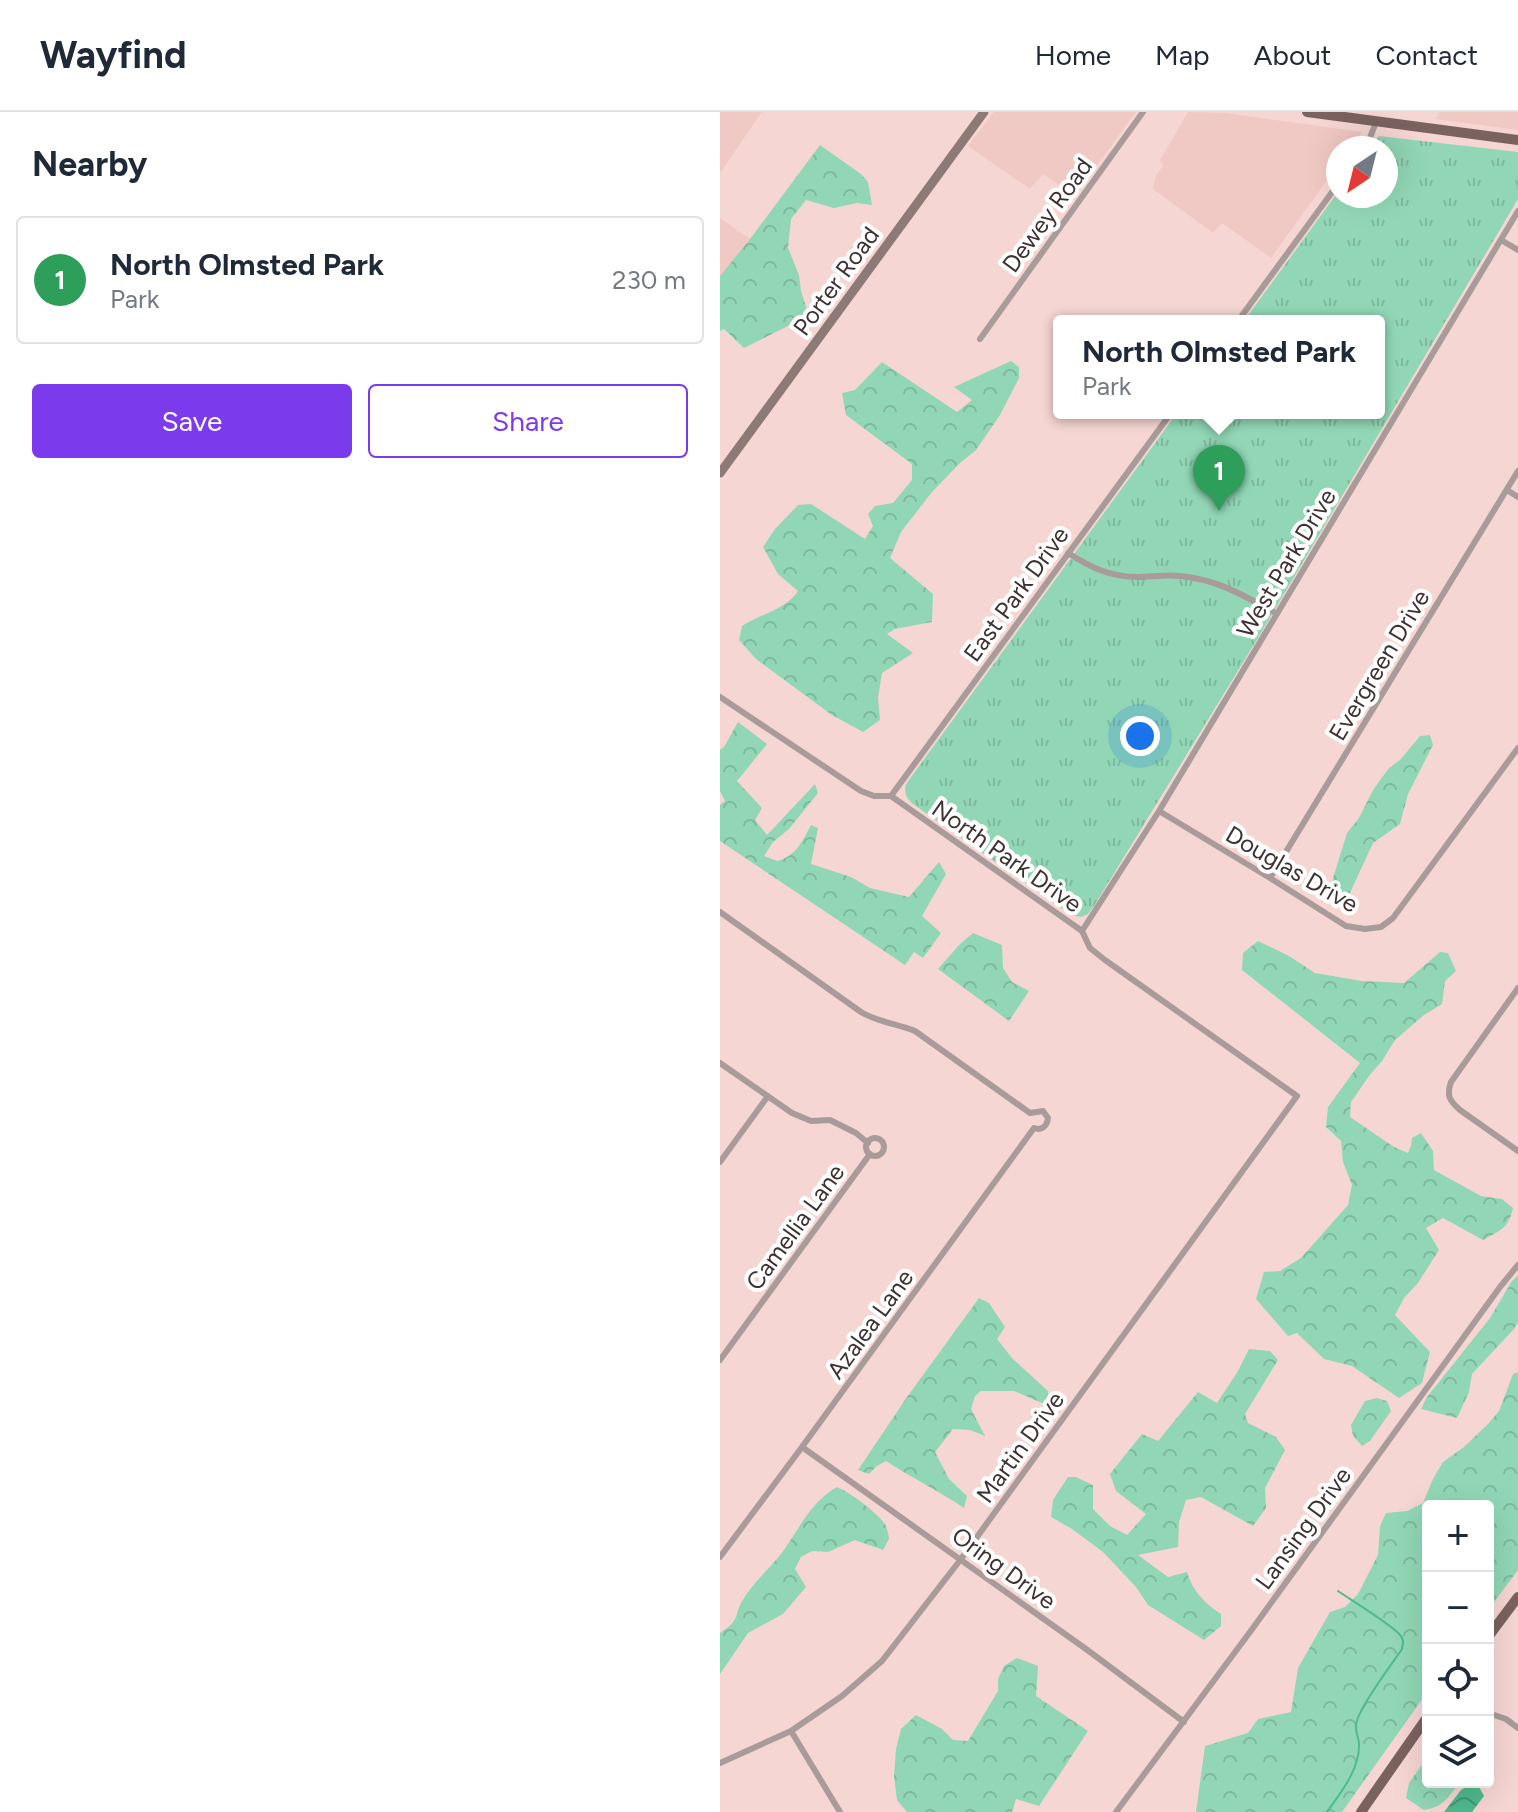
<!DOCTYPE html>
<meta charset="utf-8">
<style>
:root{--surface:#fff;--page:#f2f2f3;--text:#1f2937;--muted:#747a83;--line:#e0e1e3;--accent:#7c3aed}
body{margin:0;font-family:Figtree,sans-serif;background:var(--page);color:var(--text)}
.controls{position:absolute;right:24px;bottom:24px;display:grid;overflow:hidden;border-radius:8px;box-shadow:0 8px 32px #0002}
.controls button{width:72px;height:72px;display:grid;place-items:center;padding:0;border:0;border-bottom:2px solid var(--line);background:var(--surface);color:var(--text);font:40px sans-serif}
.compass{position:absolute;left:606px;top:24px;width:72px;height:72px;border-radius:50%;background:var(--surface);box-shadow:0 8px 32px #0002;rotate:215deg}
.you{position:absolute;left:420px;top:624px;width:28px;height:28px;margin:-20px;border:6px solid #fff;border-radius:50%;background:#1a73e8;box-shadow:0 0 0 12px #1a73e833}
.badge{display:grid;place-items:center;width:52px;height:52px;border-radius:50%;background:var(--accent);color:#fff;font-size:26px;font-weight:700}
.pin{position:absolute;translate:-50% -66px;filter:drop-shadow(0 2px 4px #0008)}
.pin::after{content:'';position:absolute;top:42px;width:28px;height:24px;background:inherit;clip-path:polygon(0 0,100% 0,50% 100%)}
.popup{position:absolute;left:333px;top:203px;width:332px;height:104px;box-sizing:border-box;display:grid;place-content:center;border-radius:8px;background:var(--surface);filter:drop-shadow(0 2px 6px #0005);font-size:26px;white-space:nowrap;color:var(--muted)}
.popup b{font-size:30px;color:var(--text)}
.popup::after{content:'';position:absolute;left:50%;top:100%;margin-left:-16px;border:16px solid transparent;border-top-color:var(--surface)}
.list{margin:0;padding:0;list-style:none}
h2{display:flex;justify-content:space-between;align-items:center;height:104px;margin:0;padding:0 32px;font-size:34px}
h2 small{font-size:26px;font-weight:400;color:var(--muted)}
.list li{display:grid;grid-template-columns:52px 1fr auto;gap:24px;align-items:center;box-sizing:border-box;height:128px;margin:0 16px 16px;padding:0 16px;border:2px solid var(--line);border-radius:8px}
.list b{display:block;font-size:30px;white-space:nowrap}
.list p{margin:0;font-size:26px;white-space:nowrap;color:var(--muted)}
.list em{font-size:26px;font-style:normal;color:var(--muted)}
.actions{display:flex;gap:16px;padding:24px 32px}
.actions a{flex:1;padding:18px 0;border:2px solid var(--accent);border-radius:8px;text-align:center;font-size:28px;color:var(--accent)}
.actions .main{background:var(--accent);color:#fff}
.icon{flex:none;width:44px;height:44px;fill:none;stroke:currentColor;stroke-width:2;stroke-linecap:round;stroke-linejoin:round}
.map{position:relative;flex:none;width:798px;height:1700px;overflow:hidden}
header{display:flex;align-items:center;gap:48px;box-sizing:border-box;height:112px;padding:0 40px;background:var(--surface);border-bottom:2px solid var(--line)}
header strong{font-size:38px}
nav{display:flex;gap:44px;margin-inline-start:auto;font-size:28px}
main{display:flex}
aside{flex:1;background:var(--surface)}
.map>svg:first-child{display:block}
.built{fill:#f1c9c4}
.forest{fill:url(#forest-crowns)}
.park{fill:url(#park-tufts)}
.water{fill:url(#water-waves)}
.lines{fill:none;stroke-linecap:round;stroke-linejoin:round}
.stream{stroke:#4fba8e;stroke-width:2}
.street{stroke:#a89b99;stroke-width:6}
.secondary{stroke:#8d7a77;stroke-width:9}
.primary{stroke:#7a625f;stroke-width:10}
.labels{text-anchor:middle;dominant-baseline:central;stroke-width:8;stroke-linejoin:round;paint-order:stroke}
.street-label{font-size:24px;fill:#3e3231;stroke:#fff}
</style>
<header>
<strong>Wayfind</strong>
<nav><a>Home</a><a>Map</a><a>About</a><a>Contact</a></nav>
</header>
<main>
<aside>
<h2>Nearby<small></small></h2>
<ul class="list">
<li><span class="badge" style="background:#2e9e5b">1</span><div><b>North Olmsted Park</b><p>Park</p></div><em>230 m</em></li>
</ul>
<div class="actions"><a class="main">Save</a><a>Share</a></div>
</aside>
<div class="map">
<svg width="798" height="1700" viewBox="0 0 798 1700">
<defs>
<pattern id="forest-crowns" width="20" height="18" patternUnits="userSpaceOnUse" patternTransform="scale(2)"><rect width="20" height="18" fill="#91d7b6"/><path d="M2 6a3 3 0 1 1 6 0M12 15a3 3 0 1 1 6 0" fill="none" stroke="#7eb99d"/></pattern>
<pattern id="park-tufts" width="24" height="20" patternUnits="userSpaceOnUse" patternTransform="scale(2)"><rect width="24" height="20" fill="#91d7b6"/><path d="M3 7l-1-3M5 7V3M7 7l1-3M15 17l-1-3M17 17v-4M19 17l1-3" fill="none" stroke="#7eb99d"/></pattern>
<pattern id="water-waves" width="16" height="10" patternUnits="userSpaceOnUse" patternTransform="scale(2)"><rect width="16" height="10" fill="#4fba8e"/><path d="M0 5q4-4 8 0t8 0" fill="none" stroke="#439875"/></pattern>
</defs>
<rect width="100%" height="100%" fill="#f6d6d2"/>
<path class="built" d="M 0,0 L 42,0 L 0,61 Z
M 274,0 L 416,0 L 358,79 L 349,80 L 323,62 L 310,77 L 248,34 Z
M 468,0 L 506,1 L 642,20 L 631,36 L 618,36 L 618,53 L 551,146 L 502,111 L 493,121 L 433,77 L 436,63 L 443,54 L 440,48 Z
M 720,0 L 798,0 L 798,18 L 715,7 Z
M 0,106 L 30,127 L 0,164 Z"/>
<path class="forest" d="M 100,33 L 141,62 L 148,70 L 152,93 L 137,91 L 114,96 L 86,88 L 71,107 L 68,136 L 79,163 L 81,179 L 87,198 L 74,211 L 24,236 L 4,217 L 0,219 L 0,164 L 30,127 Z
M 291,249 L 299,255 L 299,266 L 280,303 L 256,338 L 240,351 L 212,380 L 181,420 L 170,446 L 213,482 L 212,510 L 175,517 L 167,522 L 193,541 L 162,561 L 158,586 L 160,608 L 143,620 L 112,603 L 36,547 L 19,528 L 22,514 C 40,502 66,498 78,479 L 58,462 L 43,435 L 55,417 L 78,393 L 91,392 L 145,427 L 153,414 L 148,402 L 155,394 L 173,391 L 192,368 L 192,352 L 126,303 L 122,281 L 135,278 L 162,250 L 237,300 L 252,288 L 234,275 Z
M 18,610 L 47,632 L 17,669 L 42,696 L 35,708 L 47,723 L 95,672 L 98,681 L 69,717 L 53,730 L 44,744 L 57,749 C 76,744 82,730 91,713 L 98,716 L 91,752 L 131,765 L 150,776 L 189,785 L 219,750 L 226,762 L 202,804 L 221,821 L 203,846 L 194,840 L 185,853 L 0,729 L 0,693 L 5,689 L 0,679 L 0,638 L 4,635 Z
M 710,623 L 713,633 L 688,682 L 680,712 L 653,731 L 629,783 L 618,787 L 611,783 L 613,766 L 627,721 L 639,706 L 653,678 L 669,656 L 680,648 L 700,624 Z
M 253,821 L 282,833 L 283,856 L 292,870 L 309,879 L 289,909 L 218,857 L 239,833 Z
M 538,829 L 569,844 L 595,861 L 642,869 L 684,871 L 720,840 L 728,841 L 736,859 L 725,869 L 722,892 L 704,903 L 675,928 L 662,949 L 649,964 L 631,990 L 630,1005 L 674,1035 L 688,1041 L 691,1034 L 692,1026 L 701,1021 L 713,1039 L 714,1058 L 761,1084 L 782,1087 L 793,1096 C 788,1117 781,1118 763,1128 L 723,1106 L 706,1116 L 719,1138 L 698,1171 L 684,1186 L 675,1203 L 710,1240 L 702,1271 L 679,1286 L 632,1254 L 604,1247 L 577,1221 L 568,1224 L 536,1187 L 544,1160 L 560,1159 L 581,1146 L 628,1093 L 632,1073 L 623,1050 L 621,1029 L 606,1015 L 608,995 L 640,951 L 522,858 L 523,841 Z
M 798,1163 L 798,1210 L 794,1217 L 752,1262 L 749,1280 L 737,1306 L 701,1297 L 707,1285 L 770,1206 L 792,1169 Z
M 259,1186 L 269,1191 L 285,1215 L 277,1227 L 292,1246 L 328,1279 L 329,1294 L 294,1279 L 261,1279 L 255,1284 L 251,1297 L 265,1324 L 250,1318 L 233,1317 L 215,1340 L 229,1367 L 247,1384 L 244,1396 C 219,1379 192,1366 166,1349 L 157,1354 L 149,1362 L 138,1358 L 187,1285 Z
M 529,1237 L 550,1239 L 558,1248 L 525,1302 L 528,1311 L 556,1325 L 565,1338 L 545,1376 L 546,1396 L 533,1414 L 481,1385 L 466,1388 L 459,1410 L 458,1435 L 418,1443 L 448,1465 L 467,1460 C 472,1478 485,1492 501,1502 L 501,1514 L 484,1528 L 428,1493 L 416,1475 L 383,1440 L 352,1417 L 331,1405 L 333,1388 L 348,1365 L 356,1365 L 373,1373 L 373,1397 L 390,1414 L 407,1423 L 426,1402 L 396,1379 L 390,1362 L 422,1322 L 438,1329 L 478,1280 L 497,1291 L 518,1259 Z
M 798,1260 L 798,1458 L 768,1498 L 768,1394 L 708,1394 L 708,1579 L 622,1700 L 476,1700 L 485,1634 L 528,1621 L 538,1607 L 571,1600 L 578,1556 L 610,1500 L 625,1495 L 638,1482 L 658,1443 L 660,1414 L 666,1401 L 687,1399 L 703,1391 L 713,1367 L 723,1350 L 744,1335 L 768,1312 L 779,1299 L 793,1262 Z
M 657,1286 L 667,1289 L 671,1299 L 650,1329 L 642,1334 L 633,1324 L 631,1313 L 645,1289 Z
M 117,1375 C 129,1380 160,1402 166,1414 C 167,1416 169,1425 169,1427 L 163,1438 L 135,1428 L 108,1440 L 92,1439 L 81,1445 L 75,1457 L 86,1475 L 63,1502 L 28,1521 L 0,1562 L 0,1521 C 23,1506 12,1504 24,1486 C 34,1470 49,1457 61,1442 C 80,1417 88,1392 117,1375 Z
M 297,1546 L 318,1554 L 316,1584 L 368,1619 L 319,1694 L 296,1687 L 292,1700 L 187,1700 L 177,1688 L 174,1664 L 176,1637 L 181,1617 L 196,1603 L 222,1617 L 233,1628 L 248,1629 L 278,1579 L 278,1567 L 284,1554 Z
M 708,1644 L 708,1670 L 740,1670 C 728,1685 724,1695 704,1698 L 686,1686 L 689,1671 Z"/>
<path class="park" d="M 659,24 L 798,40 L 798,87 L 538,526 L 374,794 L 368,802 L 361,805 L 351,803 L 193,692 C 186,686 184,681 186,672 L 457,301 L 659,301 L 659,209 L 524,209 L 618,80 L 618,84 L 666,84 L 666,36 L 650,36 Z"/>
<path class="water" d="M 749,1673 L 758,1673 L 764,1684 L 752,1700 L 724,1700 L 741,1678 Z"/>
<g class="lines">
<path class="stream" d="M 607,1700 C 621,1680 640,1657 639,1632 C 639,1626 635,1619 636,1613 C 637,1598 672,1552 682,1537 C 683,1531 684,1529 681,1524 C 674,1514 631,1488 618,1479"/>
<path class="street" d="M 645,36 L 648,31 L 656,10
M 781,128 L 798,138
M 518,209 L 618,72
M 260,227 L 423,0
M 787,378 L 798,385
M 348,441 C 370,455 390,465 417,465 C 431,465 446,462 460,464 C 497,467 525,484 557,502
M 0,585 L 141,679 L 154,684 L 171,684 L 362,819 L 370,836 L 385,848 L 577,984 L 241,1447 L 162,1549 L 122,1584 L 71,1619 L 0,1651
M 171,684 L 451,301
M 439,699 L 550,766 L 626,814 L 645,817 L 661,815 L 673,806 L 798,636
M 550,766 L 798,359
M 0,800 L 141,900 C 158,910 177,912 195,919 L 310,1001 L 323,999 L 328,1006 C 327,1014 322,1019 314,1016 L 82,1335 L 0,1445
M 362,819 L 439,699 L 798,99
M 798,876 L 731,970 C 726,984 730,989 740,998 L 798,1039
M 0,951 L 72,1001 L 91,1009 L 110,1008 L 136,1021 L 148,1031
M146 1035a9 9 0 1 1 18 0a9 9 0 1 1-18 0Z
M 0,1050 L 48,984
M 0,1248 L 150,1042
M 82,1335 L 366,1537 L 464,1610
M 768,1601 L 786,1607 L 798,1616
M 71,1619 L 120,1700
M 396,1700 L 530,1520 L 780,1175 L 798,1153"/>
<path class="secondary" d="M 0,361 L 264,0"/>
<path class="primary" d="M 587,0 L 798,28
M 768,1525 L 798,1485
M 641,1700 L 708,1604"/>
</g>
<g class="labels">
<g class="street-label">
<text transform="translate(327 103) rotate(-54)">Dewey Road</text>
<text transform="translate(116 169) rotate(-54)">Porter Road</text>
<text transform="translate(566 451) rotate(-59)">West Park Drive</text>
<text transform="translate(296 482) rotate(-54)">East Park Drive</text>
<text transform="translate(659 553) rotate(-59)">Evergreen Drive</text>
<text transform="translate(287 744) rotate(35)">North Park Drive</text>
<text transform="translate(572 757) rotate(30)">Douglas Drive</text>
<text transform="translate(75 1115) rotate(-54)">Camellia Lane</text>
<text transform="translate(150 1212) rotate(-54)">Azalea Lane</text>
<text transform="translate(300 1335) rotate(-54)">Martin Drive</text>
<text transform="translate(583 1416) rotate(-54)">Lansing Drive</text>
<text transform="translate(284 1456) rotate(36)">Oring Drive</text>
</g>
</g>
</svg>
<div class="controls">
<button>+</button>
<button>−</button>
<button><svg class="icon" aria-label="locate" viewBox="0 0 24 24"><circle cx="12" cy="12" r="6"/><path d="M12 2v4M12 18v4M2 12h4M18 12h4"/></svg></button>
<button><svg class="icon" aria-label="layers" viewBox="0 0 24 24"><path d="M12 4l9 5-9 5-9-5zM3 14l9 5 9-5"/></svg></button>
</div>
<svg class="compass" viewBox="-18 -18 36 36"><path d="M0-13l5 13h-10z" fill="#e53935"/><path d="M0 13l5-13h-10z" fill="#747a83"/></svg>
<div class="you"></div>
<div class="pin badge" style="left:499px;top:399px;background:#2e9e5b">1</div>
<div class="popup"><b>North Olmsted Park</b>Park</div>
</div>
</main>
